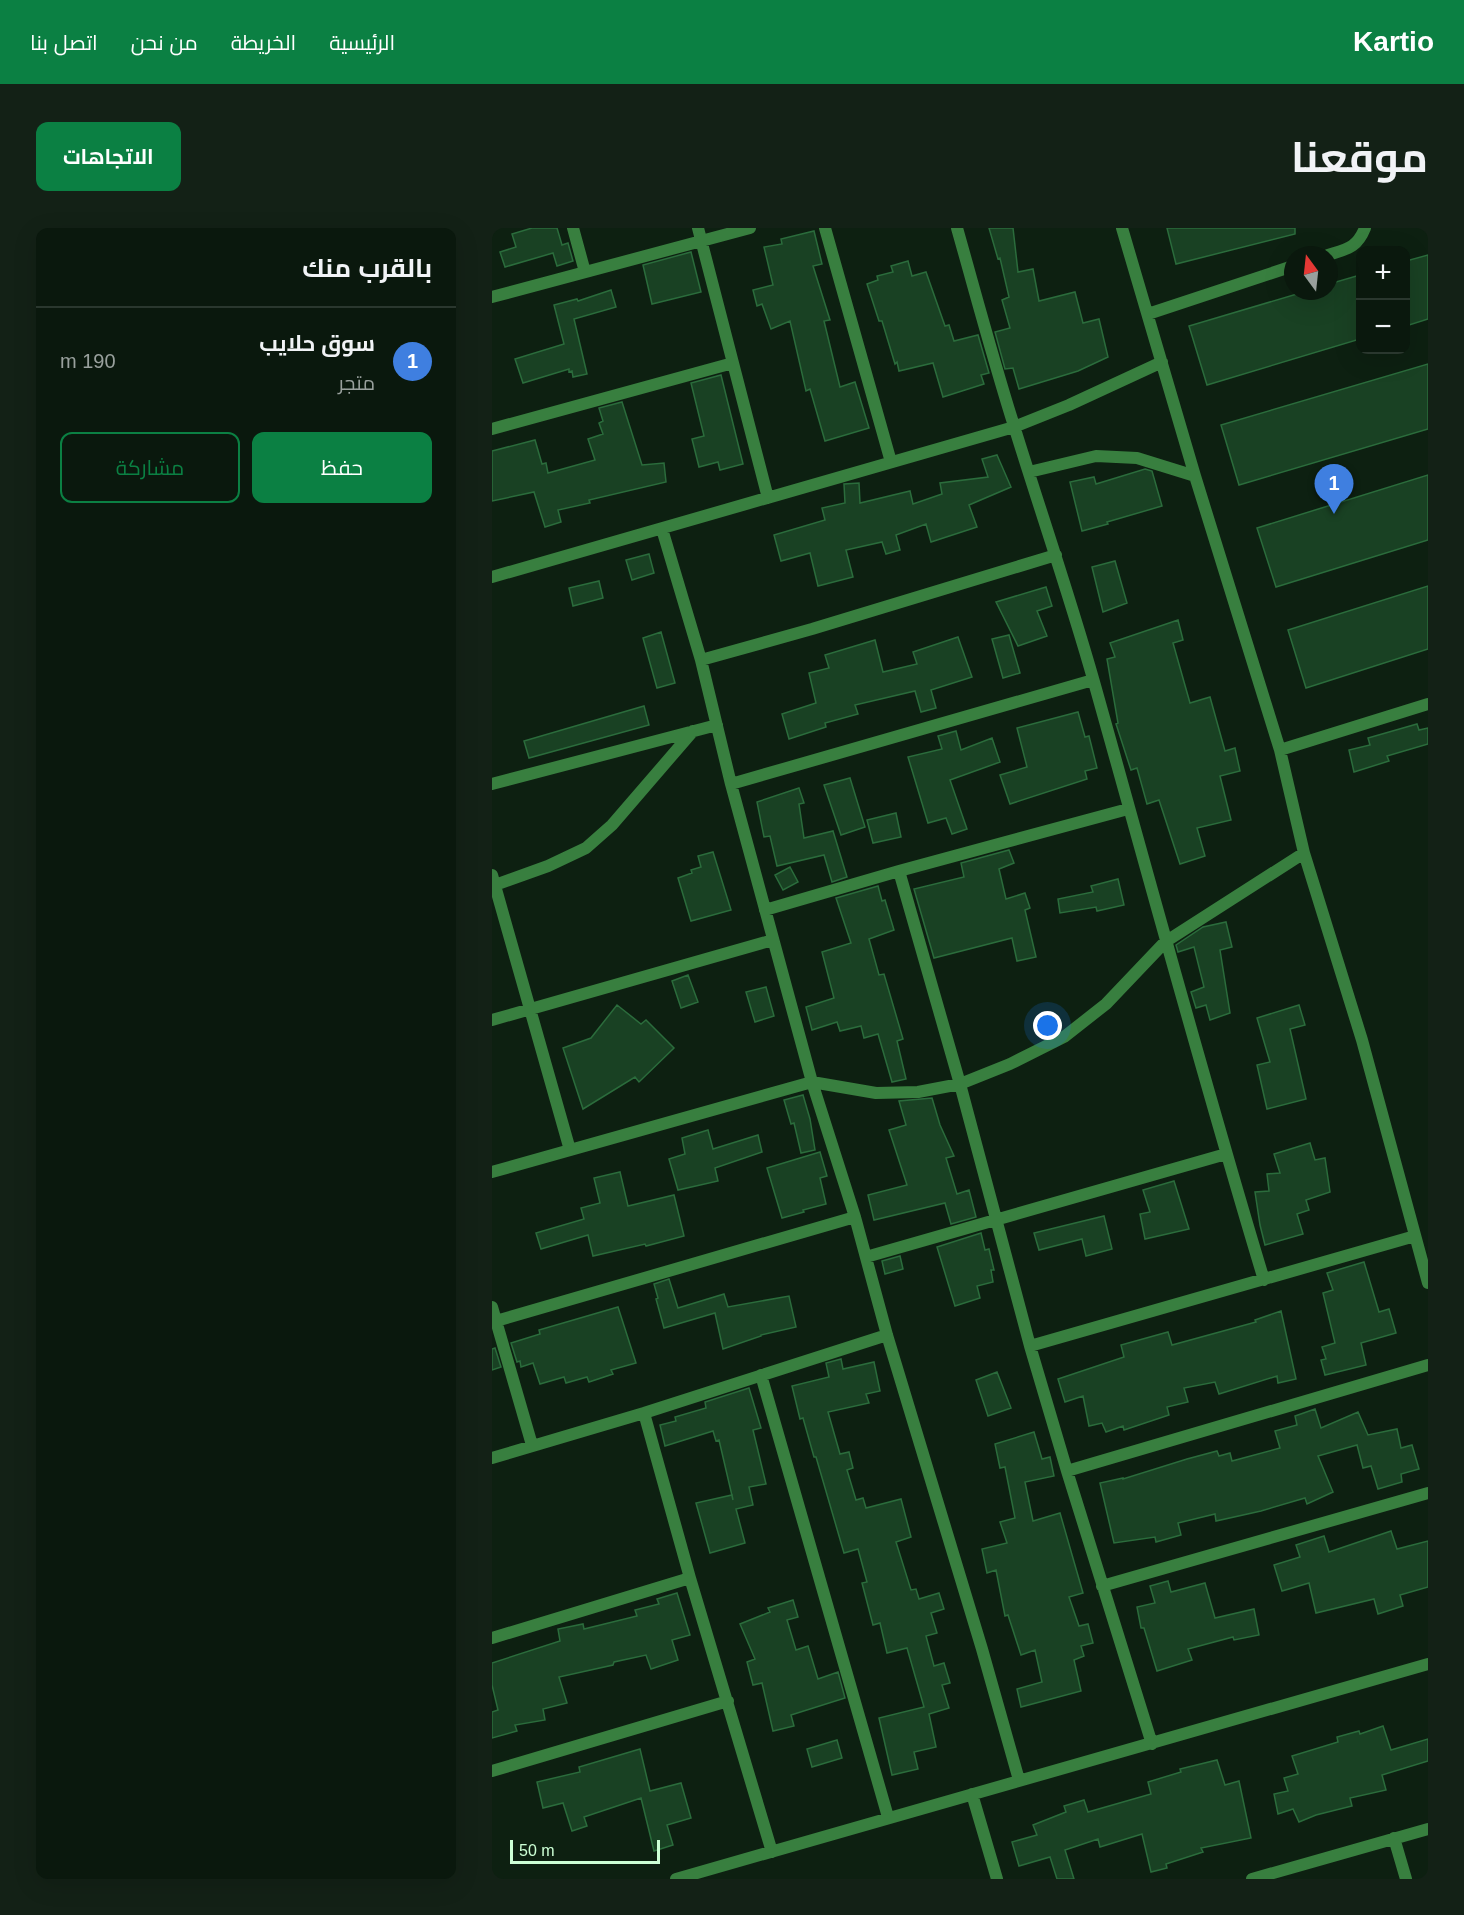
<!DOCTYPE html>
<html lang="ar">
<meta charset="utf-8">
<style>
:root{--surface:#0a180d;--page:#132116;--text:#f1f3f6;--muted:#99a09d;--line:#2a372e;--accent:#0b8043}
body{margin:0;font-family:Arial,Cairo,sans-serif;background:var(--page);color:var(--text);direction:rtl}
.controls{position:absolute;right:18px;top:18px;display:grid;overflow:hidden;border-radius:12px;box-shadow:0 6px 24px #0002}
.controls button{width:54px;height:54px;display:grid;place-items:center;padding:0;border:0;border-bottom:2px solid var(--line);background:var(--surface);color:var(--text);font:30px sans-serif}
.compass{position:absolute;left:792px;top:18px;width:54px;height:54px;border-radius:50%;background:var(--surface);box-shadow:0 6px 24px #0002;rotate:345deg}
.scale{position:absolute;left:18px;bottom:15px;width:150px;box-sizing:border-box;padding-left:6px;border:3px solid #ccffd5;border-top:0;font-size:16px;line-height:21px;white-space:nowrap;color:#ccffd5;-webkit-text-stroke:4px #0d2011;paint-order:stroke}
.you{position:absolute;left:556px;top:798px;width:21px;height:21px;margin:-15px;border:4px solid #fff;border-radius:50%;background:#1a73e8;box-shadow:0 0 0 9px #1a73e833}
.badge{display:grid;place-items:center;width:39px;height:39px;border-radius:50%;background:var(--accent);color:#fff;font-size:20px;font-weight:700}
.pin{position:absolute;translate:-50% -50px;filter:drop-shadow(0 2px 3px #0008)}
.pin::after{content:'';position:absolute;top:32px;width:21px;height:18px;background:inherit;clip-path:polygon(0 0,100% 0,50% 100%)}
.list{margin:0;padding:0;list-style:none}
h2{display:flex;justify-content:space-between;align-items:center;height:78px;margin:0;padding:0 24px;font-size:26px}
h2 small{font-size:20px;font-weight:400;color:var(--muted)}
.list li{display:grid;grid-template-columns:39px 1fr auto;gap:18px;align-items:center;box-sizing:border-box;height:108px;padding:0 24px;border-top:2px solid var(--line)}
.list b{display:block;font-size:22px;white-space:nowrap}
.list p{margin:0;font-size:20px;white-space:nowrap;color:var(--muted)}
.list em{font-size:20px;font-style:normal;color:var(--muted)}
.actions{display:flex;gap:12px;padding:18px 24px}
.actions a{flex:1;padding:14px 0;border:2px solid var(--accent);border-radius:12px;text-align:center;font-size:21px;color:var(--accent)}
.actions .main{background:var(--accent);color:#fff}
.map{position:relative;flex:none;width:936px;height:1651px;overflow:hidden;direction:ltr;border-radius:12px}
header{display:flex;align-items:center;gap:36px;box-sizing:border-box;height:84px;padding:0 30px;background:var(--accent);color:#fff}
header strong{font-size:28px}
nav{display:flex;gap:33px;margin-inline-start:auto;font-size:21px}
.intro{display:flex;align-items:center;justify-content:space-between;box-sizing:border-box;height:144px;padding:0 36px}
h1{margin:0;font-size:42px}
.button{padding:15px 27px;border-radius:12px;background:var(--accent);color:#fff;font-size:21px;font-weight:700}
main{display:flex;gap:36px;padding:0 36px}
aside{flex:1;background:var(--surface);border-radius:12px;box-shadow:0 6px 24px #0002}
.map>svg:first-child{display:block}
.building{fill:#194123;stroke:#2b6c3c;stroke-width:1.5}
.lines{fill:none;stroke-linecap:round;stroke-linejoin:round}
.minor{stroke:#387f3f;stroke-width:12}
</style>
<header>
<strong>Kartio</strong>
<nav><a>الرئيسية</a><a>الخريطة</a><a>من نحن</a><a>اتصل بنا</a></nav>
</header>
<div class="intro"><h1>موقعنا</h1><a class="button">الاتجاهات</a></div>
<main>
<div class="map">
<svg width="936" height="1651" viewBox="0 0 936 1651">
<rect width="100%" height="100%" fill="#0d2011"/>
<path class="building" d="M 40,0 L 65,0 L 70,17 L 76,15 L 81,33 L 65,38 L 61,25 L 13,39 L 8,24 L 24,19 L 20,6 Z
M 497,0 L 521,0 L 526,44 L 541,41 L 547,73 L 583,64 L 591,95 L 607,91 L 616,129 L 586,143 L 527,161 L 521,140 L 513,141 L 503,104 L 518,100 L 510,72 L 517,69 L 508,30 L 506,31 Z
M 675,0 L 803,0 L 803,6 L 684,36 Z
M 322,3 L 330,36 L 321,38 L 338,92 L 332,93 L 348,159 L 363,154 L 377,200 L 333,213 L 318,161 L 314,163 L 298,93 L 279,101 L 270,76 L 265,78 L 261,62 L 281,57 L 272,19 L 290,16 L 289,11 Z
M 199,24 L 209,64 L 160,76 L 151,37 Z
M 936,27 L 936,91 L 914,98 L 914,33 Z
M 416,33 L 420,48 L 434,44 L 453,98 L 457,97 L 462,113 L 486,107 L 497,145 L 489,147 L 492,156 L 451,169 L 441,135 L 407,143 L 405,134 L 403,136 L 390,93 L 387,93 L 375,56 L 386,52 L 385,48 L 401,44 L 399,38 Z
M 868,47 L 868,111 L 715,157 L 697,98 L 815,63 L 837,63 L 837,56 Z
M 119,62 L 124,79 L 82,91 L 95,146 L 81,149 L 80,143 L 77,144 L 77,141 L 31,155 L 23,131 L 72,116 L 62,77 L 85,71 L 86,73 Z
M 936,136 L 936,201 L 747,257 L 729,197 Z
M 229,147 L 251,236 L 228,242 L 226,234 L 207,239 L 200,211 L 212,208 L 199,155 Z
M 130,174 L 150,237 L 172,235 L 174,254 L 97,272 L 98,275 L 66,282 L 69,294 L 53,299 L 42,264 L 0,273 L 0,223 L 43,212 L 50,236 L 54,235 L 56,245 L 103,232 L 96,211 L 111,206 L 107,195 L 111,193 L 107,180 Z
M 505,227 L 519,259 L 477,277 L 485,299 L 439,314 L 434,296 L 404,307 L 408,322 L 394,326 L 390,314 L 354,322 L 361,349 L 326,358 L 318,325 L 289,333 L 282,307 L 333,292 L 330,280 L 353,275 L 352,256 L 367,255 L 368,275 L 418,263 L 421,276 L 450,266 L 448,255 L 496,249 L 490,231 Z
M 653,241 L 660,243 L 670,278 L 615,294 L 616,296 L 590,303 L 578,254 L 602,249 L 604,256 Z
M 936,247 L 936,312 L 784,359 L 765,300 Z
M 157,326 L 162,345 L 140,352 L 134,332 Z
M 623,333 L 635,375 L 611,384 L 600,339 Z
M 107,353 L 111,370 L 81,378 L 77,360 Z
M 936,358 L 936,421 L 814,460 L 796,402 Z
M 554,359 L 560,378 L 545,383 L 555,408 L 526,418 L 504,374 Z
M 686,392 L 691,412 L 681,415 L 698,475 L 718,469 L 733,523 L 743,520 L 748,543 L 728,548 L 739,592 L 705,600 L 713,628 L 688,636 L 667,572 L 655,576 L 645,540 L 639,542 L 624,496 L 626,495 L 615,431 L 623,429 L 618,415 Z
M 169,404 L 183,455 L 165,460 L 151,410 Z
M 517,407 L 528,445 L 511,450 L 500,411 Z
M 466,409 L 480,449 L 439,462 L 444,480 L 429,484 L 423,463 L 363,477 L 366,486 L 333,495 L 334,499 L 297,511 L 290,486 L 324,475 L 317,445 L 337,440 L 333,427 L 383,412 L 391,444 L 425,436 L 421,424 Z
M 152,478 L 157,497 L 37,530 L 32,513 Z
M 586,484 L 593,509 L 597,508 L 605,540 L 593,543 L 595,551 L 518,576 L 508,547 L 535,539 L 525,500 Z
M 925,496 L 927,502 L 936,500 L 936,516 L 895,528 L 897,533 L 862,544 L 857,522 L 878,517 L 876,510 Z
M 464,503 L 469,522 L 500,510 L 508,534 L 458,552 L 475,601 L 460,606 L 454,590 L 436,595 L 416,529 L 450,521 L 446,508 Z
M 358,550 L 373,599 L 349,607 L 332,557 Z
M 307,560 L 312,575 L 307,576 L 312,610 L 341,603 L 355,649 L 340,654 L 332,627 L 285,638 L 278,608 L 272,609 L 265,574 Z
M 404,585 L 409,609 L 381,615 L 375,592 Z
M 517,622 L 522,635 L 507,641 L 514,671 L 533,665 L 538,680 L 533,682 L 544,729 L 525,733 L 520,710 L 442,730 L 422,661 L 472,649 L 469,635 Z
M 221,624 L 239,682 L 199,693 L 186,650 L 200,645 L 199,642 L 209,639 L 206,628 Z
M 298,639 L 306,654 L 291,662 L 283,647 Z
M 626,651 L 632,677 L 605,683 L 604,679 L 568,685 L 566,671 L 601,664 L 599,658 Z
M 386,658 L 390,673 L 393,672 L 402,702 L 377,711 L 387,747 L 392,746 L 411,811 L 405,813 L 414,851 L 400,854 L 386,806 L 372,810 L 369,798 L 348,803 L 345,794 L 320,802 L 314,779 L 342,770 L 330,724 L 359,715 L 344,670 Z
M 734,694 L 740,719 L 728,722 L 738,785 L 718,792 L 714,777 L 704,780 L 699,764 L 712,759 L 702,719 L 686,724 L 684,717 L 711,699 Z
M 196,747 L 206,774 L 189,780 L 180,753 Z
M 274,759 L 282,788 L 263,794 L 254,764 Z
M 125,777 L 149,796 L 154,792 L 182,820 L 147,854 L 143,849 L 91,881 L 71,820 L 99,810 Z
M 807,777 L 813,797 L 798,801 L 814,871 L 775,881 L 765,837 L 778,834 L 765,790 Z
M 311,867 L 318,891 L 323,922 L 309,925 L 302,895 L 299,896 L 292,872 Z
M 440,870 L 448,897 L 462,928 L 454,930 L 465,966 L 477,962 L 484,989 L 459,996 L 453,975 L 382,992 L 376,967 L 415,957 L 397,902 L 414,897 L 407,873 Z
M 216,902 L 221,921 L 266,907 L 270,924 L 223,940 L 226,953 L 186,962 L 177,931 L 193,926 L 190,910 Z
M 818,915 L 823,932 L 833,930 L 838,964 L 814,972 L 817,982 L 805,986 L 811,1006 L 773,1017 L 768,997 L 763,964 L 777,963 L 775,946 L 788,945 L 782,926 Z
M 328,924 L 335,948 L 328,950 L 334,976 L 311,982 L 312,984 L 290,990 L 275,940 Z
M 128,944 L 136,978 L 182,967 L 192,1008 L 154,1018 L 153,1016 L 101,1028 L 96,1007 L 49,1021 L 44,1005 L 92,991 L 89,980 L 108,975 L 102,950 Z
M 682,953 L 697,1001 L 653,1011 L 648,986 L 658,984 L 651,962 Z
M 612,988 L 620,1021 L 594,1028 L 590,1011 L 547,1022 L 542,1005 Z
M 489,1005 L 493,1022 L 497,1021 L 502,1042 L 499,1042 L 501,1054 L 485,1058 L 488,1070 L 463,1078 L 445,1019 Z
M 408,1028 L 411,1041 L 393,1046 L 390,1033 Z
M 872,1034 L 887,1084 L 897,1081 L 904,1105 L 869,1115 L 874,1137 L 833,1147 L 829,1132 L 834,1131 L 830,1119 L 843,1115 L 831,1065 L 841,1062 L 835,1045 Z
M 177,1051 L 186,1080 L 232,1066 L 236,1079 L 297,1068 L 304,1099 L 269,1107 L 269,1108 L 231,1121 L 223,1085 L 172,1100 L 164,1071 L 166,1070 L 162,1056 Z
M 126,1079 L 144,1135 L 119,1142 L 121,1146 L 97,1154 L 95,1149 L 74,1155 L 72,1149 L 48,1156 L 41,1135 L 29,1139 L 28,1133 L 25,1134 L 19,1115 L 48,1106 L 47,1102 Z
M 789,1083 L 804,1151 L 786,1155 L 785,1148 L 727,1166 L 723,1154 L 692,1160 L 696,1174 L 675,1179 L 677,1187 L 632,1202 L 631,1198 L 614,1204 L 610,1195 L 597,1198 L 591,1168 L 573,1174 L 566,1151 L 632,1129 L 629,1117 L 676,1104 L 680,1117 L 764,1094 L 763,1092 Z
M 3,1120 L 9,1139 L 0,1142 L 0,1121 Z
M 349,1131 L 351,1141 L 382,1134 L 388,1163 L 374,1166 L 377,1175 L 336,1184 L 348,1226 L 357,1224 L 361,1240 L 355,1242 L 364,1272 L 371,1270 L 374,1280 L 409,1271 L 419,1309 L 404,1314 L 419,1362 L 424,1361 L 427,1371 L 447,1365 L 452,1381 L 439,1385 L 445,1405 L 434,1408 L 442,1438 L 452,1435 L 458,1455 L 450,1457 L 457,1480 L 437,1486 L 444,1519 L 422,1524 L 426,1541 L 400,1547 L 387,1490 L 432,1479 L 415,1420 L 395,1425 L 388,1395 L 381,1397 L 370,1355 L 375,1354 L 366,1321 L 352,1325 L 324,1229 L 322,1229 L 311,1190 L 308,1191 L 300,1158 L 337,1149 L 334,1135 Z
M 505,1144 L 519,1180 L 496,1188 L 484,1152 Z
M 257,1160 L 269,1200 L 261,1202 L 274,1256 L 257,1259 L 261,1277 L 244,1281 L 253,1315 L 218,1325 L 204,1275 L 240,1267 L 241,1272 L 227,1212 L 224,1213 L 221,1203 L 173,1218 L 168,1197 L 184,1193 L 183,1189 L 214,1180 L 213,1174 Z
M 823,1181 L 829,1200 L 866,1184 L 876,1207 L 905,1201 L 909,1220 L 920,1217 L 927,1241 L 909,1246 L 910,1254 L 886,1261 L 879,1238 L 871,1240 L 865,1217 L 826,1228 L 841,1264 L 815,1276 L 813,1270 L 769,1283 L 724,1293 L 723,1286 L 686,1295 L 689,1307 L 664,1314 L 663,1309 L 622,1315 L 608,1255 L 631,1250 L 631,1251 L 695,1231 L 725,1223 L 727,1228 L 738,1225 L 740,1233 L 788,1220 L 783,1203 L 805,1197 L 803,1188 Z
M 542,1204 L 550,1231 L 558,1229 L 562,1248 L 533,1254 L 541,1293 L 568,1285 L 591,1365 L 577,1369 L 587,1398 L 596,1396 L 601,1415 L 589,1418 L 592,1428 L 582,1432 L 589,1463 L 529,1479 L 525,1461 L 550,1454 L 543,1422 L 529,1427 L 516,1387 L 513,1388 L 504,1342 L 495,1345 L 490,1321 L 515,1315 L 508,1294 L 523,1290 L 513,1239 L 508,1240 L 503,1216 Z
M 899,1303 L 905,1321 L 936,1313 L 936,1359 L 908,1367 L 911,1378 L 886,1386 L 882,1371 L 824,1385 L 817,1355 L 790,1363 L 782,1337 L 808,1329 L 804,1317 L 832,1308 L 837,1324 Z
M 676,1353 L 679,1364 L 713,1355 L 723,1390 L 762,1381 L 767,1407 L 742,1412 L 741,1409 L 696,1421 L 700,1432 L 665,1443 L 652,1400 L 649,1400 L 645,1379 L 663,1375 L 658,1358 Z
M 185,1365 L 198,1407 L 180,1412 L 186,1432 L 159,1441 L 154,1427 L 122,1434 L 121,1437 L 67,1449 L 75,1475 L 51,1481 L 53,1492 L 23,1497 L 25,1503 L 0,1510 L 0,1484 L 6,1482 L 0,1457 L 0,1435 L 68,1413 L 66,1401 L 91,1396 L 92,1401 L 145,1388 L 143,1382 L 167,1376 L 165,1371 Z
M 301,1372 L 306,1389 L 295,1392 L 304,1422 L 316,1418 L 326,1451 L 346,1444 L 353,1470 L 299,1487 L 302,1498 L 281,1503 L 270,1455 L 261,1457 L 255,1434 L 263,1431 L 248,1396 L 278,1384 L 276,1380 Z
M 891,1498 L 899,1522 L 936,1511 L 936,1533 L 890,1547 L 894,1562 L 858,1570 L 860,1578 L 824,1587 L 807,1594 L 801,1581 L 786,1586 L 782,1566 L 796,1563 L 792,1550 L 806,1546 L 800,1528 L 846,1514 L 845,1509 L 867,1503 L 868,1506 Z
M 345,1512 L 350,1530 L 320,1539 L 315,1521 Z
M 148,1521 L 158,1563 L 189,1555 L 199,1590 L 175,1597 L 181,1617 L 162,1623 L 149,1570 L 92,1589 L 95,1598 L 80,1603 L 71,1575 L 51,1580 L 45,1554 L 88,1544 L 87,1539 Z
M 725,1532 L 733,1557 L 747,1553 L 759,1610 L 709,1620 L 711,1624 L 674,1636 L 675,1640 L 659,1644 L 650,1606 L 608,1619 L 606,1611 L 573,1622 L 582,1651 L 565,1651 L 558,1629 L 527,1638 L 520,1614 L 545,1607 L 541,1597 L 574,1584 L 572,1578 L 592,1572 L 596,1584 L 659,1566 L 656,1554 L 689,1544 L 688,1541 Z"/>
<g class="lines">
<path class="minor" d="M 81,0 L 93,44
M 206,0 L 276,270
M 333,0 L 399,234
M 465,0 C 484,67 502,135 523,201 C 549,285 578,369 602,454 C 658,653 712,854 772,1052
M 630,0 L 703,248 L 788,522 L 812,625 L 870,812 L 936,1055
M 836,27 C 855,21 865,20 873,0
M 0,69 L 258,0
M 656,86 L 801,38
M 0,201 L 241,135
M 537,244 L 604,228 L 645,230 L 703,248
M 170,301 L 209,432 L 239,556 L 320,854 L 363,989 L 395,1107 L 490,1421 L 527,1552
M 0,349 L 522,199 L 577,177 L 670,134
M 209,432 L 320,401 L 564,327
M 788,522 L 936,476
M 0,556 L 225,497
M 239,556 L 601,452
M 407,643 L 468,856 L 538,1118 L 575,1243 L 660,1516
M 0,647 L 78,922
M 0,658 L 56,638 L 94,620 L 120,597 L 201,503
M 273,682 L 407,643 L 636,581
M 0,792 L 281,712
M 0,944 L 320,854 L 384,865 L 426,864 L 468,856 L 518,836 L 572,809 L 614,776 L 673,714 L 812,625
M 374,1029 L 734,926
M 0,1079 L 40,1217
M 4,1093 L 363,989
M 538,1118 L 923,1008
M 269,1147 L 396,1589
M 152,1185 L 198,1350 L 280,1624
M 0,1230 L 152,1185 L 395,1107
M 575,1243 L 936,1137
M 610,1358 L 936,1265
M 0,1410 L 198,1350
M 0,1543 L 236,1473
M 480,1566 L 505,1651
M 902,1610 L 914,1651
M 184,1651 L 936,1436
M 760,1651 L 936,1601"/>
</g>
</svg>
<div class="controls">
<button>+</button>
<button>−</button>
</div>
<svg class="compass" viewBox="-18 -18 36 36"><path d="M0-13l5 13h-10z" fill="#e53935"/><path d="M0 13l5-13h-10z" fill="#99a09d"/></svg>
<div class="scale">50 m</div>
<div class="you"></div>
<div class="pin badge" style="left:842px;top:286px;background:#3f7fe0">1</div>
</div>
<aside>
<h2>بالقرب منك<small></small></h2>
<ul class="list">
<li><span class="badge" style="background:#3f7fe0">1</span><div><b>سوق حلايب</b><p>متجر</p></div><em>190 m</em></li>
</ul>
<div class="actions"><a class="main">حفظ</a><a>مشاركة</a></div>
</aside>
</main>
